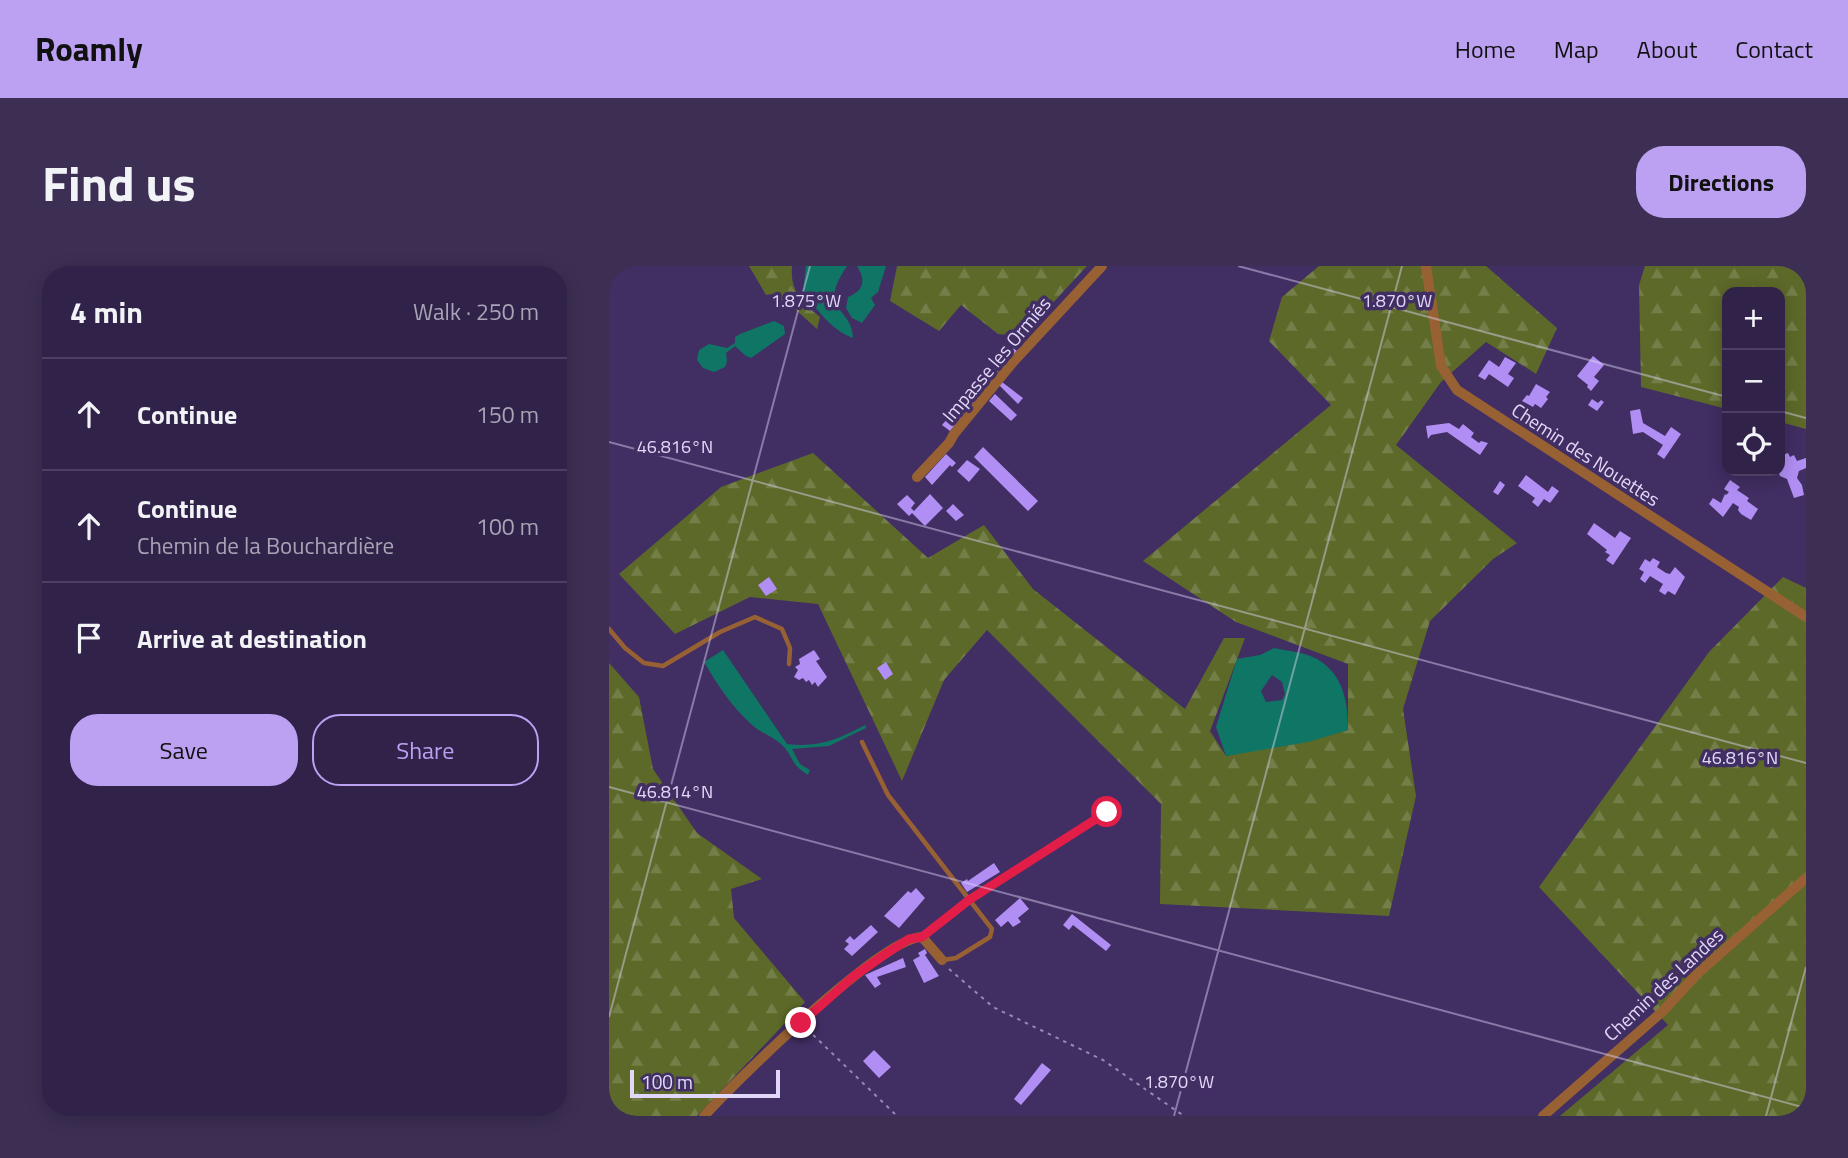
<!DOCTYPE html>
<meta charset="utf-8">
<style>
:root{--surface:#31224a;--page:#3d2f54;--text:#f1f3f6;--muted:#a8a4b5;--line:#4c3f62;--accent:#bca0f2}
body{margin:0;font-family:"Titillium Web",sans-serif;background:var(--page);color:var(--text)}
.controls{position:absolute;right:21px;top:21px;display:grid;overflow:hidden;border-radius:14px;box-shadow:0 4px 18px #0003}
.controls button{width:63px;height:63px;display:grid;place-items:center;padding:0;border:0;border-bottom:2px solid var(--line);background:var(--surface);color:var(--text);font:35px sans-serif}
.scale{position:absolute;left:21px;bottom:18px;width:150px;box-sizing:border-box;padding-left:7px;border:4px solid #e1d8f9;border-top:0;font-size:19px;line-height:24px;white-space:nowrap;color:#e1d8f9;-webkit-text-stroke:5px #412e63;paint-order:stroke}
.stop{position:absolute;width:21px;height:21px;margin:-16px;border:5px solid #e11d48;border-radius:50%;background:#fff}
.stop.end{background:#e11d48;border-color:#fff;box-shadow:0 2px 7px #0008}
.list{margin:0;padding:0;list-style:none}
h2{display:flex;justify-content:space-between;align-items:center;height:91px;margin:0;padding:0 28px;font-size:30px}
h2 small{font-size:23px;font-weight:400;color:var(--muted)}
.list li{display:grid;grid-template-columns:46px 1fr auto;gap:21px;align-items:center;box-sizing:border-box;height:112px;padding:0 28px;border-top:2px solid var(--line)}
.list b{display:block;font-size:26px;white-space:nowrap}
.list p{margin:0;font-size:23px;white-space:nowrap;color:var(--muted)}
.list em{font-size:23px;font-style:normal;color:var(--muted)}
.actions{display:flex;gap:14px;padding:21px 28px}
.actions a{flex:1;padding:16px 0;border:2px solid var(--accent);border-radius:28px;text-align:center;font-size:24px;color:var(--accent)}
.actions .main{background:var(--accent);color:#111}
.icon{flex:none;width:38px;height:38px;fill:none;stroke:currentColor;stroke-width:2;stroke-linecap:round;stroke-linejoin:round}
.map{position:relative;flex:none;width:1197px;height:850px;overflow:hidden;border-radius:28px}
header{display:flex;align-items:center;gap:42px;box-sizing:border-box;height:98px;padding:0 35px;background:var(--accent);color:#111}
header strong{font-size:33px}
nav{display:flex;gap:38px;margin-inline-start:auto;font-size:24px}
.intro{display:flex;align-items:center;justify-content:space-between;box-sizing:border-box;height:168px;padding:0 42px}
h1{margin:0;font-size:49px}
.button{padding:18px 32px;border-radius:28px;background:var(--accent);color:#111;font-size:24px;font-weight:700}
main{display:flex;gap:42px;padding:0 42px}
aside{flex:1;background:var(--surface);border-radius:28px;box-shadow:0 4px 18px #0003}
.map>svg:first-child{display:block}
.forest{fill:url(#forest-firs)}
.water{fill:#0f7565;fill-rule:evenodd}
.building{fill:#b18ef4}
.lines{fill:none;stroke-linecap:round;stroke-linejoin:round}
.path{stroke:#9789b3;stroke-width:2;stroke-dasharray:3.5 5;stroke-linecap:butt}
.service{stroke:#986133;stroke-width:4.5}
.minor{stroke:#986133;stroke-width:10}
.route{stroke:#e11d48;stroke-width:9}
.ticks{fill:none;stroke:#e1d8f9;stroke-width:2;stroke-opacity:0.45}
.labels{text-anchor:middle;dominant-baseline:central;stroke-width:7;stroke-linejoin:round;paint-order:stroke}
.street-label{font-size:19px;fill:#e1d8f9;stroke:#412e63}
.ticks-label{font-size:18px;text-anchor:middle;fill:#e1d8f9;stroke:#412e63;stroke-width:7;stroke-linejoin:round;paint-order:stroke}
</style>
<header>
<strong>Roamly</strong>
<nav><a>Home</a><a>Map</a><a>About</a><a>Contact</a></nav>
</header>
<div class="intro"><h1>Find us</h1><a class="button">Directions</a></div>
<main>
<aside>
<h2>4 min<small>Walk · 250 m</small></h2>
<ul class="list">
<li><svg class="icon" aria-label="ahead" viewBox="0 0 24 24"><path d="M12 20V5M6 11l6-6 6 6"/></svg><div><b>Continue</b></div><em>150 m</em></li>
<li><svg class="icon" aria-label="ahead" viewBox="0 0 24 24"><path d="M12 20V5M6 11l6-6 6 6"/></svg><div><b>Continue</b><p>Chemin de la Bouchardière</p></div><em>100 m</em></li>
<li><svg class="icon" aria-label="arrive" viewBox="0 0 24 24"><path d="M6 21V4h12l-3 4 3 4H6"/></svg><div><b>Arrive at destination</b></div></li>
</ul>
<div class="actions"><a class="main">Save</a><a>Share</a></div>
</aside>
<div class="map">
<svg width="1197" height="850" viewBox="0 0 1197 850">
<defs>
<pattern id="forest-firs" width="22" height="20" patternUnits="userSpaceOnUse" patternTransform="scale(1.75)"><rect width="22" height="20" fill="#5d6929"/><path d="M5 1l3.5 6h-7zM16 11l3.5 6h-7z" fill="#747e49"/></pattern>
</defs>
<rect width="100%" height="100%" fill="#412e63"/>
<path class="forest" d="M 140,0 L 183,0 C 181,25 192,36 211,51 L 208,63 L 186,43 L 163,28 L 157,29 Z
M 288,0 L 478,0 L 413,70 L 389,68 L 352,39 L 330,65 L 281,35 Z
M 710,0 L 877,0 L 948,62 L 927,108 L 877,76 L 832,116 L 787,179 L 908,277 L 884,293 L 821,355 L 794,443 L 807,530 L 780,650 L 551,638 L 552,538 L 378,364 L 335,414 L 293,515 L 209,338 L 141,331 L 66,368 L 10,308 L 112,221 L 204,187 L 319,292 L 375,259 L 424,323 L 576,443 L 615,372 L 636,372 L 601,465 L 617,490 L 739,464 L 739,398 L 627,356 L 534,295 L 722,139 L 660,75 L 673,31 Z
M 1036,0 L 1197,0 L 1197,163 L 1171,156 L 1171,26 L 1118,26 L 1118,143 L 1032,121 L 1030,19 Z
M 1174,311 L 1197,322 L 1197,850 L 951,850 L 1059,759 L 930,621 L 1100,386 Z
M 0,397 L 30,431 L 44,503 L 88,567 L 153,613 L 122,623 L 125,652 L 196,736 L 88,850 L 0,850 Z"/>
<path class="water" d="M 197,0 L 238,0 C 207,46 243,40 244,72 C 222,64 208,43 194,26 Z
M 248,0 L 277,0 L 269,26 L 262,32 L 266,39 L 253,57 L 243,52 L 237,42 L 239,31 C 255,25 257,14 248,0 Z
M 165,55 L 175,60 L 176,68 L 142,92 L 137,90 L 126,80 L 117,87 L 118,95 L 116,101 L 105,106 L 94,102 L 88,94 L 90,84 L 100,78 L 118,82 L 126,77 L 126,71 L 131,68 Z
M 665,382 C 678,385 696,386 708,393 C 734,408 739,435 739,464 L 699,476 L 617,490 L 607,461 L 628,393 L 651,389 ZM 663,409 L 673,416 L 676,428 L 673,434 L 657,436 L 652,425 Z
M 114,384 L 178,478 C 209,482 230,473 256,459 L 257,462 L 220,480 L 183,483 L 191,498 L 201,504 L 199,509 C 181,498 186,493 174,480 C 166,471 151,467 142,458 C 122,440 108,418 95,396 Z"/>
<path class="building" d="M 400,78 L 408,85 L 396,99 L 385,90 L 393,81 L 396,83 Z
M 984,90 L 995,99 L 985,111 L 990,115 L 982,125 L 978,121 L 979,119 L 968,110 Z
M 896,91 L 907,97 L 899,108 L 905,112 L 899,121 L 880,108 L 876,114 L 869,110 L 880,94 L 890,101 Z
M 386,99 L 391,103 L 341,165 L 333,159 L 339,152 L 341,154 Z
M 393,116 L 414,132 L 409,138 L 390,119 Z
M 927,118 L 941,126 L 937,131 L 939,133 L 932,142 L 926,138 L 924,141 L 913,135 L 918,129 L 920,130 Z
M 386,128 L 408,149 L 402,155 L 380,135 Z
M 983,133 L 989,137 L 992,134 L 995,136 L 988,145 L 979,139 Z
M 1031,143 L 1034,157 L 1056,170 L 1062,161 L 1072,168 L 1055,193 L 1048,188 L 1054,179 L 1034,166 L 1024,168 L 1021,145 Z
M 840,157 L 850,163 L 854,158 L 865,167 L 862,171 L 870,177 L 872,175 L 879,177 L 871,189 L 838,166 L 822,169 L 819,173 L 817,160 Z
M 374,181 L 429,235 L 419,245 L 365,191 Z
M 1179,187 L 1181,191 L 1185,189 L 1188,195 L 1197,192 L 1197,202 L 1190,205 L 1188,212 L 1193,219 L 1195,229 L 1185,232 L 1178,213 L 1171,210 L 1169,205 L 1173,196 L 1171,190 Z
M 337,188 L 347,197 L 343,201 L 341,199 L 323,219 L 316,211 Z
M 358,194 L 371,203 L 360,216 L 348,205 Z
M 917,209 L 939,226 L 943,220 L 950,225 L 941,237 L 935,233 L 929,241 L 923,236 L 926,232 L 909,220 Z
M 1121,214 L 1131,221 L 1128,224 L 1140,232 L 1138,235 L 1149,243 L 1142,254 L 1132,248 L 1129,244 L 1130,241 L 1124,237 L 1114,251 L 1100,238 L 1104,232 L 1112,237 L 1116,228 L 1117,229 L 1120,226 L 1115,223 Z
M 891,215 L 896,219 L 889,229 L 884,226 Z
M 321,228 L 334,242 L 316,260 L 303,247 L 300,250 L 288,238 L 298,229 L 306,237 L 302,242 L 305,245 Z
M 344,238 L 355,249 L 347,255 L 337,245 Z
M 985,257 L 1006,272 L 1011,265 L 1022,272 L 1004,299 L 997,294 L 1001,289 L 996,286 L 998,284 L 978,268 Z
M 1044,292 L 1051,296 L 1048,301 L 1057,307 L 1061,308 L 1066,301 L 1076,311 L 1066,329 L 1059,325 L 1056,329 L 1050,325 L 1054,318 L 1041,310 L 1036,317 L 1031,313 L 1035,306 L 1030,303 L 1036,293 L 1041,296 Z
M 160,311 L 168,323 L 157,330 L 149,319 Z
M 205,384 L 211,393 L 207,395 L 218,411 L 209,421 L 206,416 L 203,419 L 200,414 L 197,416 L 194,412 L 190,414 L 185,411 L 189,404 L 186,401 L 191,398 L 190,393 Z
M 277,396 L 284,408 L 276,414 L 268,402 Z
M 385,597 L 391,606 L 358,626 L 352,617 L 358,613 L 359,615 Z
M 307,622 L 316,632 L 290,662 L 275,650 L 299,625 L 302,627 Z
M 411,632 L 420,643 L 409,652 L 412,656 L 404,661 L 399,655 L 392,661 L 386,654 Z
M 463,648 L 502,679 L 497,685 L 464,659 L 460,664 L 454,659 Z
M 262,659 L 269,666 L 243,690 L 235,683 L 240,678 L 236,675 L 241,670 L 245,674 Z
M 316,683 L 318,687 L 316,689 L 330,710 L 315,717 L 304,694 L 311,690 L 309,687 Z
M 294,692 L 297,701 L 268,711 L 272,718 L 266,722 L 256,709 Z
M 265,784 L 282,801 L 270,812 L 254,795 Z
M 433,797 L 442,804 L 412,839 L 405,833 Z"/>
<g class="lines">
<path class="path" d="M 418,598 L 498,546
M 340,703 L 384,741 L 494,794 L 575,850
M 198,763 L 288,850"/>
<path class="service" d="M 0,363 L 16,382 L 35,397 L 54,400 L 111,366 L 146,351 L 173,363 L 181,382 L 180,398
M 253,476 L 279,529 L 383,663 L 381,671 L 347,692 L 334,694
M 313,671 L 360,634 L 411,602"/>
<path class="minor" d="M 817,0 L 832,100 L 848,124 L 1197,351
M 308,211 L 340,177 L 345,168 L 404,96 L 493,0
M 95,850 C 127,815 272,672 313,671 L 333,694
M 934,850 L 1054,745 L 1088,708 L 1197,612"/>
</g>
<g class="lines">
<path class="route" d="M 192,757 L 245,710 L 278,687 L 300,673 L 313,671 L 360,634 L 498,546"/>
</g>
<path class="ticks" d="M 629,0 L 1118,131M 1171,145 L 1197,152M 0,176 L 1197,497M 0,521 L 1197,842M 0,751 L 201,0M 565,850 L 793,0M 1157,850 L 1197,701"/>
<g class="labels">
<g class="street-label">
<text transform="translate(387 93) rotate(-50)">Impasse les Ormiés</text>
<text transform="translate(977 188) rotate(33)">Chemin des Nouettes</text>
<text transform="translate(1054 718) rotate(-43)">Chemin des Landes</text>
</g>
</g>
<g class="ticks-label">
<text x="197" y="41">1.875°W</text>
<text x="788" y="41">1.870°W</text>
<text x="66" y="187">46.816°N</text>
<text x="1131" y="498">46.816°N</text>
<text x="66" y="532">46.814°N</text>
<text x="570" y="822">1.870°W</text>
</g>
</svg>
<div class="controls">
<button>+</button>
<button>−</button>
<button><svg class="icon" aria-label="locate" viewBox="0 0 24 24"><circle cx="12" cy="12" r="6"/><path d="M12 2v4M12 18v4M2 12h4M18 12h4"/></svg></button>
</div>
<div class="scale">100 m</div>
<div class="stop" style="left:498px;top:546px"></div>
<div class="stop end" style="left:192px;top:757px"></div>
</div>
</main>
